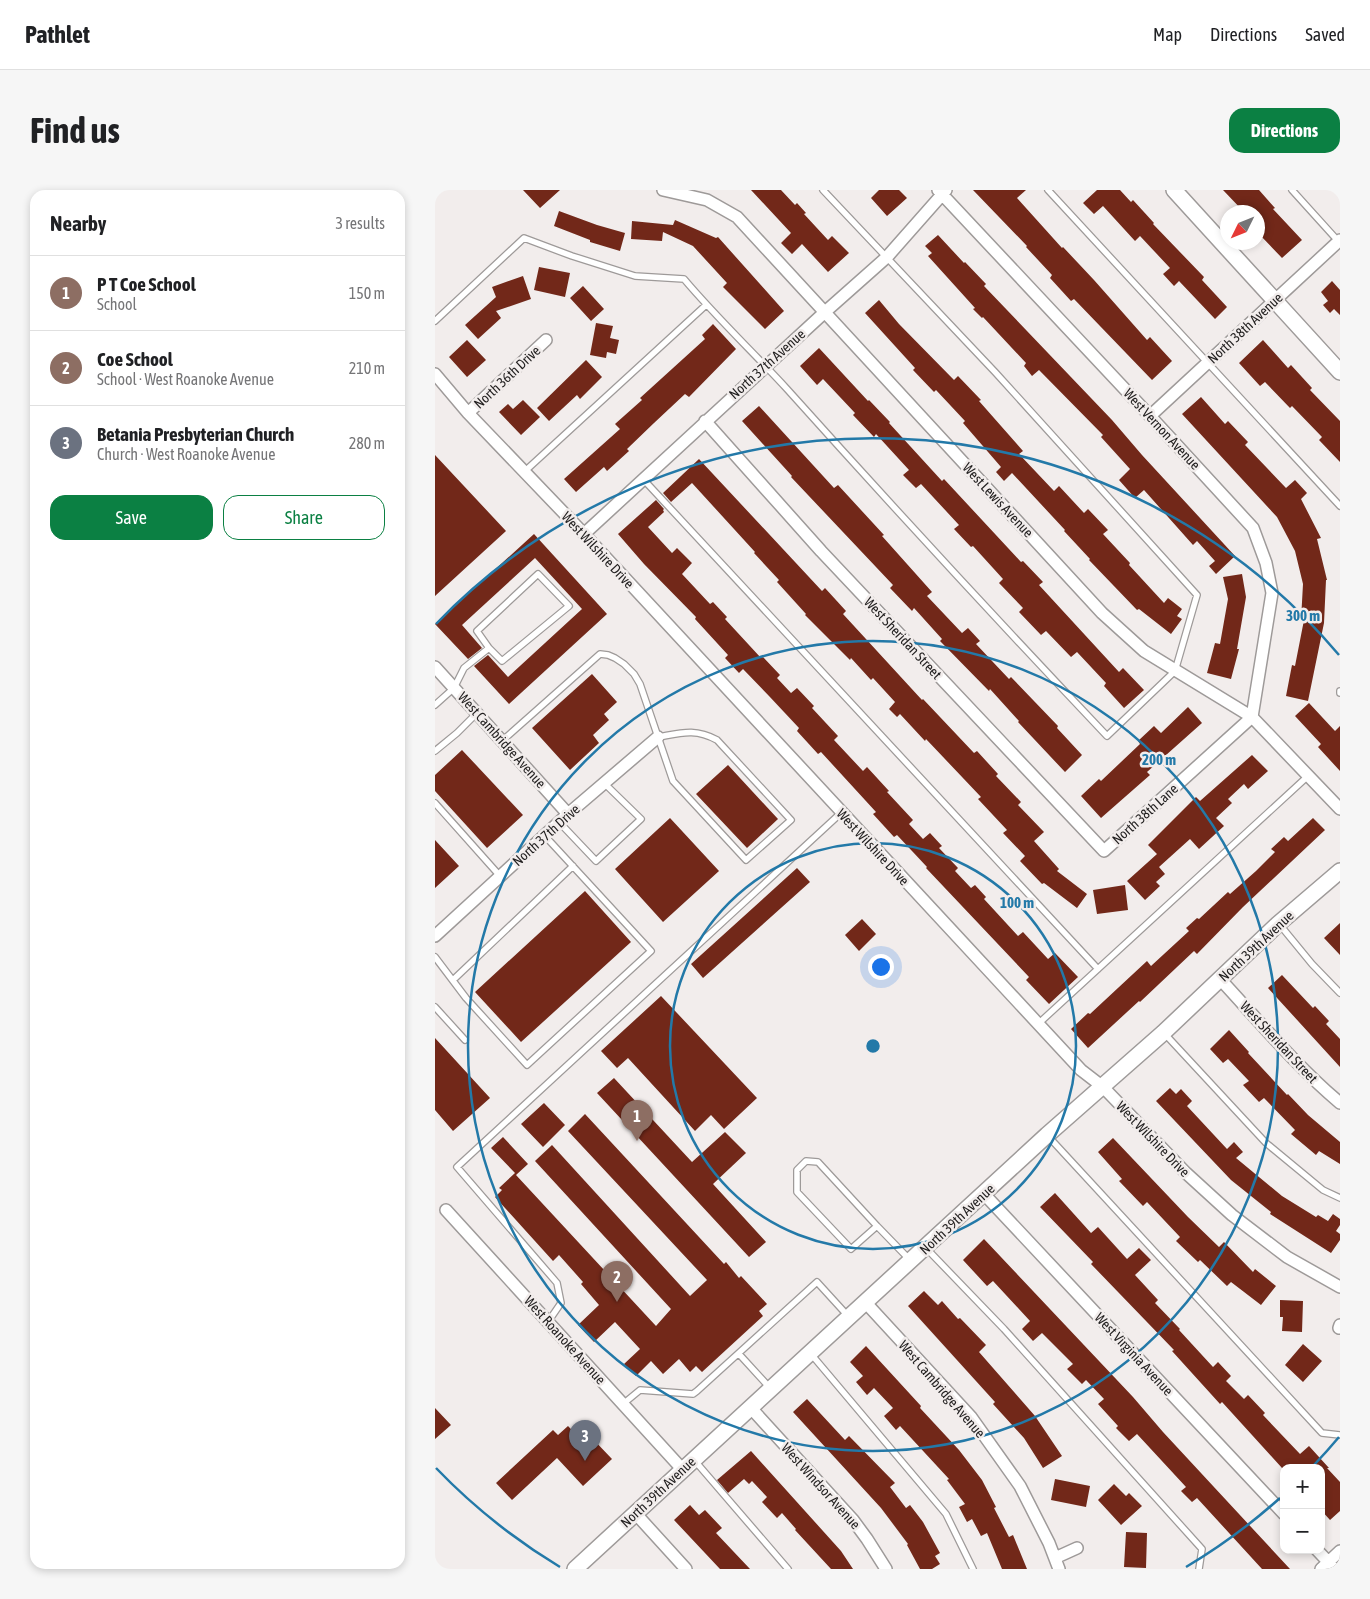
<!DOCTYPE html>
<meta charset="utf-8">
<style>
:root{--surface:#fff;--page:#f6f6f6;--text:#202124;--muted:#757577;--line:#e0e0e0;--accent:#0b8043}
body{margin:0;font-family:"Asap Condensed",sans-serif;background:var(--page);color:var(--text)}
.controls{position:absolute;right:15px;bottom:15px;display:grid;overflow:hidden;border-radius:10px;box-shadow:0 2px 8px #0003}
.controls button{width:45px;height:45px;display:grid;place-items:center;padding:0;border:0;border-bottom:1px solid var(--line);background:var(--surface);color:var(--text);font:25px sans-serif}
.compass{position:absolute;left:785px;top:15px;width:45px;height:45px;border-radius:50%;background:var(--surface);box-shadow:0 2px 8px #0003;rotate:227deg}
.you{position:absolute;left:445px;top:776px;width:18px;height:18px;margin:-12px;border:4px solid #fff;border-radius:50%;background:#1a73e8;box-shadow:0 0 0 8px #1a73e833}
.badge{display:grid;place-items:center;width:32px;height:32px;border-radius:50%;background:var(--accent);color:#fff;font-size:16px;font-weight:700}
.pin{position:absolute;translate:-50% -41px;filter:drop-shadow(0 1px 2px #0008)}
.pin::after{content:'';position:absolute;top:26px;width:18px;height:15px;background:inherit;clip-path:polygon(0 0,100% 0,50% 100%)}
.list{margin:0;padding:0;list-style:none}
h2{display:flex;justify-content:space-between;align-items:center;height:65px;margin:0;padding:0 20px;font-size:21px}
h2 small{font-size:16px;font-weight:400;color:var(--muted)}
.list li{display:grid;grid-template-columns:32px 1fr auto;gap:15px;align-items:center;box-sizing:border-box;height:75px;padding:0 20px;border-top:1px solid var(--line)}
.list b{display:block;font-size:19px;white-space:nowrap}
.list p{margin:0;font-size:16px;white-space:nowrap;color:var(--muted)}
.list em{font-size:16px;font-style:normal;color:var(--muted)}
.actions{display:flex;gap:10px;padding:15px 20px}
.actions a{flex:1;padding:11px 0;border:1px solid var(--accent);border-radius:15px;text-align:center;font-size:18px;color:var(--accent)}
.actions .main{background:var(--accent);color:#fff}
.map{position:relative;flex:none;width:905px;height:1379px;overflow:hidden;border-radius:15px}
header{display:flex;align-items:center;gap:30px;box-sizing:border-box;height:70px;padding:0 25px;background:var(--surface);border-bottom:1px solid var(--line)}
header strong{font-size:24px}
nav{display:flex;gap:28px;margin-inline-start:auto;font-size:18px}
.intro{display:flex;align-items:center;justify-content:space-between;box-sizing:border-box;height:120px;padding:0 30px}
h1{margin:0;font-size:35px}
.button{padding:12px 22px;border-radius:15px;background:var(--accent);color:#fff;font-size:18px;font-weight:700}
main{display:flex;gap:30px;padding:0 30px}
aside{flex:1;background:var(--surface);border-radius:15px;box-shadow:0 2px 8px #0003}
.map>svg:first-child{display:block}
.building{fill:#722819}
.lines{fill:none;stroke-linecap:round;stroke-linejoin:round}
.service-casing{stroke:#9e9a99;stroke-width:8}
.minor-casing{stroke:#9e9a99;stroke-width:14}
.tertiary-casing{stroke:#9e9a99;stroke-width:18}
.service{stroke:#fff;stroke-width:5.5}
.minor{stroke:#fff;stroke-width:11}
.tertiary{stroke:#fff;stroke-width:15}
.ring{fill:none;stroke:#2379a8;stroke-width:2.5}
.labels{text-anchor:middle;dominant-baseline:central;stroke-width:5;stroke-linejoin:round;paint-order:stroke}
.street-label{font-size:14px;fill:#201e1e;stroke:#f2edec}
.centre{fill:#2379a8;stroke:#f2edec;stroke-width:2.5}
.ring-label{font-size:15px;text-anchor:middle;font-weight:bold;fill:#2379a8;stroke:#f2edec;stroke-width:5;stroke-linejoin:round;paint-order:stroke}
</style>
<header>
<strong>Pathlet</strong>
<nav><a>Map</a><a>Directions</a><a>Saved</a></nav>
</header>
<div class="intro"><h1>Find us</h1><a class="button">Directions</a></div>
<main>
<aside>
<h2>Nearby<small>3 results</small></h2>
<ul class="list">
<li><span class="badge" style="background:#8d6e63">1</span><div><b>P T Coe School</b><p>School</p></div><em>150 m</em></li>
<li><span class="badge" style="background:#8d6e63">2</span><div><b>Coe School</b><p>School · West Roanoke Avenue</p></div><em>210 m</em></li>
<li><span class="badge" style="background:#6b7280">3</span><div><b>Betania Presbyterian Church</b><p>Church · West Roanoke Avenue</p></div><em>280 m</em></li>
</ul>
<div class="actions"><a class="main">Save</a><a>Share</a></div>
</aside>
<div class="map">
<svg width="905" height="1379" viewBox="0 0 905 1379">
<rect width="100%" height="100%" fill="#f2edec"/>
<path class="building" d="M 88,0 L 125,0 L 105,18 Z
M 316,0 L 346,0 L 360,15 L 362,13 L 371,23 L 369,24 L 393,50 L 397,46 L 414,63 L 393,82 L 367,54 L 357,64 L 346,53 L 356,43 Z
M 444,0 L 464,0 L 472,8 L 452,26 L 436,8 Z
M 538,0 L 591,0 L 582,8 L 627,58 L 628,57 L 659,90 L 712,150 L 715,147 L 737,171 L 717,190 L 639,109 L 636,111 L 615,88 L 617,85 L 591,57 L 592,56 Z
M 662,0 L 685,0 L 696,12 L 698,10 L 719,33 L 718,34 L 769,87 L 767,90 L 792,117 L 780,129 L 744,91 L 739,96 L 728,84 L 735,78 L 705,46 L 700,51 L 668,16 L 659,24 L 648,13 Z
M 788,0 L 824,0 L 840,18 L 838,19 L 867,50 L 847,68 L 825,45 L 827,43 L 822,38 L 822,22 L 809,22 Z
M 124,21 L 162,35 L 190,43 L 185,61 L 155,52 L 155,50 L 119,36 Z
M 240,30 L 281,48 L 283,47 L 349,121 L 330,139 L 288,97 L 292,93 L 258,56 L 228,42 L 227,51 L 196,49 L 197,31 L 238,35 Z
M 503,45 L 529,73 L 530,72 L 551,94 L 549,96 L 677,230 L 707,265 L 800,366 L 781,384 L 774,376 L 780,371 L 762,351 L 758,355 L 709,300 L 700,308 L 684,290 L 695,279 L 666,247 L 668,245 L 604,180 L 597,186 L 589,176 L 591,173 L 548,127 L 547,128 L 538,119 L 540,118 L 493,66 L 497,63 L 490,56 Z
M 104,77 L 135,83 L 130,107 L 99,100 Z
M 88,86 L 96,109 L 61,121 L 66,128 L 43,149 L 30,135 L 61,107 L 57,97 Z
M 897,91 L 905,100 L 905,125 L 899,119 L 895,123 L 888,115 L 893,111 L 886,102 Z
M 148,96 L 169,119 L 156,131 L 135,108 Z
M 444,110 L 464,134 L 519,190 L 523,186 L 546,210 L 544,211 L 588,261 L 584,264 L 619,301 L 624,296 L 649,323 L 653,319 L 673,340 L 668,344 L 695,373 L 694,375 L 729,413 L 733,408 L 747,419 L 742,426 L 747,429 L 736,444 L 704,419 L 702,420 L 654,370 L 655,369 L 629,341 L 630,340 L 577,283 L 569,291 L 561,282 L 566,277 L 528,233 L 530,231 L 501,200 L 499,202 L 478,180 L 480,178 L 430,123 Z
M 161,133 L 178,136 L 175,148 L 184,150 L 181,164 L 172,162 L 171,168 L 155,165 Z
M 278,134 L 301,159 L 254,207 L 250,204 L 219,233 L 192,259 L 194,261 L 172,281 L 169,277 L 141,302 L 129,289 L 185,239 L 180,234 L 207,210 L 205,208 L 270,149 L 267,145 Z
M 32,150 L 51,170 L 32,187 L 14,167 Z
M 828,150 L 853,178 L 856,175 L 877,198 L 875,200 L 905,231 L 905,272 L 884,250 L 887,247 L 857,216 L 855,218 L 830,192 L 825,196 L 804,173 Z
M 384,158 L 433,211 L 434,210 L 455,232 L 454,233 L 507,291 L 509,289 L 586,372 L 588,371 L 608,392 L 604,395 L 684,482 L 688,478 L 709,500 L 689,518 L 669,496 L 671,493 L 642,462 L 636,467 L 611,441 L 606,445 L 584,422 L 588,418 L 564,393 L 568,389 L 538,356 L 536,357 L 519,339 L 524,335 L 486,294 L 481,298 L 468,285 L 474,280 L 441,244 L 439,247 L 418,225 L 420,223 L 388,189 L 382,195 L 365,176 Z
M 151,170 L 167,187 L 145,209 L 142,205 L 114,231 L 102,218 Z
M 766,207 L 790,234 L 793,231 L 813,252 L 810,255 L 851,298 L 860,290 L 872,303 L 866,309 L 886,348 L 882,349 L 892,390 L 891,390 L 889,433 L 873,511 L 851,506 L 857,475 L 860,476 L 869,430 L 866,430 L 868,394 L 860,361 L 842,327 L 747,224 Z
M 88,210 L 105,227 L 86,245 L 64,222 L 73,214 L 78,219 Z
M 324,216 L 399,298 L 403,295 L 449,345 L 447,346 L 497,402 L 492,406 L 527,443 L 533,438 L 545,451 L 541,454 L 574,489 L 576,487 L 623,536 L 622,538 L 647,565 L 630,582 L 583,532 L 584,531 L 555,499 L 554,501 L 505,451 L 507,449 L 479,418 L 477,421 L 455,398 L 458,395 L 356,287 L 357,286 L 307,231 Z
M 0,265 L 71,341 L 0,406 Z
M 264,269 L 387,401 L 390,398 L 411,421 L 408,424 L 487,510 L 488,509 L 539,563 L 542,561 L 563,584 L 561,586 L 586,612 L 583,615 L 609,642 L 599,651 L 624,679 L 622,681 L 652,704 L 642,718 L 609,693 L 607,694 L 585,671 L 590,666 L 568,643 L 572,640 L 543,609 L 546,607 L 491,549 L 490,551 L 465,524 L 462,527 L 454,519 L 460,512 L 438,488 L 436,490 L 416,468 L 415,470 L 370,425 L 371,424 L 342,392 L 344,390 L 319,363 L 320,362 L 257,293 L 236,312 L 228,303 Z
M 221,310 L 229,319 L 228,320 L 229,322 L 213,337 L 237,363 L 242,358 L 257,373 L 247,384 L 275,414 L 278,412 L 292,427 L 290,429 L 326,468 L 328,467 L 345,485 L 342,488 L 356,503 L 362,498 L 379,516 L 377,518 L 403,546 L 399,550 L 428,581 L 432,577 L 454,601 L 452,602 L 478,630 L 474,634 L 488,649 L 495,643 L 507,656 L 504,658 L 523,678 L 520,681 L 536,698 L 540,695 L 551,707 L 549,709 L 583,746 L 588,742 L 613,769 L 620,763 L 643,787 L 614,814 L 591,790 L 594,787 L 491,678 L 492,677 L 462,645 L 459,647 L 438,624 L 441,622 L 386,562 L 383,564 L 362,541 L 364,538 L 334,506 L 308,479 L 304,483 L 290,468 L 293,465 L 260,429 L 261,427 L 209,374 L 183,344 Z
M 99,344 L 172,424 L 74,514 L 39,476 L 53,465 L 73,487 L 147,419 L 100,368 L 27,435 L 47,458 L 33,469 L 0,434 Z
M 807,384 L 811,407 L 802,459 L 804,459 L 796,489 L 772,483 L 780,453 L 785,454 L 793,409 L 788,387 Z
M 157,484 L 182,512 L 169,524 L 174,530 L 158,545 L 164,553 L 135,580 L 97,538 Z
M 874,513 L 900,541 L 905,536 L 905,581 L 883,557 L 886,554 L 860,526 Z
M 753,517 L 767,533 L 712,582 L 715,585 L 666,628 L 646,606 L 664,589 L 666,591 L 705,554 L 703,551 L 719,536 L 726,543 Z
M 27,560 L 88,625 L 52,658 L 0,601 L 0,585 Z
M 817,565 L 833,581 L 813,599 L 809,594 L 793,609 L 797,613 L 781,628 L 789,636 L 764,659 L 755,649 L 724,677 L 730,684 L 721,692 L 725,696 L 710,710 L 692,691 L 722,664 L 713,655 L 761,607 L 765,611 Z
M 293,575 L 343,629 L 312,658 L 261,604 Z
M 235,628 L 284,681 L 228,732 L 180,679 Z
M 878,628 L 890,640 L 808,717 L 762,764 L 759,761 L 705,812 L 704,811 L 653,858 L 636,839 L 653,823 L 655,824 L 712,771 L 716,776 L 754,741 L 751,738 L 762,728 L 764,729 L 793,702 L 795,704 L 821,681 L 840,662 L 836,659 L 849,647 L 853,651 Z
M 0,650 L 24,676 L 0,698 Z
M 362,678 L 375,692 L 268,788 L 256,774 Z
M 690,695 L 693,720 L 662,724 L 658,700 Z
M 150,701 L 196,752 L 86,852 L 40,802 Z
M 427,729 L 441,744 L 424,761 L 410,745 Z
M 905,733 L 905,765 L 889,748 Z
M 847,785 L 878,818 L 880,816 L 894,831 L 891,834 L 905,849 L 905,877 L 833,798 Z
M 226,806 L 322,908 L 289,939 L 276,925 L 260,941 L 193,868 L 182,878 L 166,861 Z
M 794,840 L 814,862 L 813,863 L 852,905 L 853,904 L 873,925 L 905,952 L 905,974 L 884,961 L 881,965 L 856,944 L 860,940 L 829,908 L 824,912 L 808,895 L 814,891 L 793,869 L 788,873 L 775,859 Z
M 0,848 L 55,908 L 18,941 L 0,920 Z
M 179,888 L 257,972 L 290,942 L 311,963 L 278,994 L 331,1052 L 314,1067 L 162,903 Z
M 735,898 L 741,904 L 746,899 L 757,911 L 752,916 L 792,959 L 799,952 L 808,962 L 801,968 L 847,1006 L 881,1027 L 883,1025 L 893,1031 L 898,1024 L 905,1029 L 905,1035 L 901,1041 L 905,1044 L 905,1050 L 896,1063 L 835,1024 L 836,1022 L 796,990 L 721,911 Z
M 109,913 L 130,935 L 108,957 L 86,934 Z
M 150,924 L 289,1074 L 291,1072 L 304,1088 L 306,1086 L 332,1114 L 324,1121 L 328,1126 L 267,1182 L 261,1176 L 255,1182 L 244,1169 L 228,1184 L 216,1171 L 201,1186 L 189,1174 L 205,1159 L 180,1132 L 159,1152 L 143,1135 L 164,1115 L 146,1094 L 148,1092 L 124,1065 L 118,1071 L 60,1007 L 67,1000 L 64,998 L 80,983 L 56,958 L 68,947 L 93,974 L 81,985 L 221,1136 L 236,1119 L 100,971 L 117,955 L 255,1106 L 272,1090 L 133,941 Z
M 678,948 L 753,1027 L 784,1057 L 789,1052 L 818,1082 L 820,1079 L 841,1096 L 826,1115 L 796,1092 L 792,1096 L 765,1070 L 763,1072 L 741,1051 L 745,1047 L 712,1012 L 708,1016 L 684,991 L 687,989 L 663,962 Z
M 620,1003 L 656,1043 L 663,1037 L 692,1069 L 704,1058 L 716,1070 L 700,1085 L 723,1110 L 720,1113 L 745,1139 L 744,1140 L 778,1177 L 783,1172 L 796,1186 L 791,1191 L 809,1209 L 813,1205 L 830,1223 L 828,1225 L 865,1264 L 874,1256 L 894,1278 L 892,1278 L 905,1292 L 905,1321 L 895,1330 L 886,1320 L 886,1278 L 847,1278 L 787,1212 L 785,1214 L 737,1161 L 739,1160 L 656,1074 L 658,1072 L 605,1017 Z
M 549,1049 L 698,1207 L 728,1242 L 855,1379 L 827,1379 L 762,1308 L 757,1312 L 746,1301 L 751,1297 L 702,1244 L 694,1251 L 681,1238 L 683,1236 L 663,1214 L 669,1209 L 651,1190 L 647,1194 L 632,1179 L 638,1174 L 607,1143 L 598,1151 L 587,1139 L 595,1131 L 558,1091 L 552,1096 L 528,1070 Z
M 489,1101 L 503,1115 L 507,1111 L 523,1129 L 525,1128 L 551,1155 L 544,1162 L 600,1226 L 627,1266 L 608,1278 L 589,1248 L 558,1214 L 560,1212 L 473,1116 Z
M 845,1110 L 868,1111 L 867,1142 L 847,1141 L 848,1127 L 845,1127 Z
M 868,1154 L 887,1171 L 868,1192 L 850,1175 Z
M 431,1156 L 486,1216 L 485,1218 L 524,1260 L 547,1290 L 561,1317 L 559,1318 L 574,1347 L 578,1345 L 592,1379 L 567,1379 L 552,1343 L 546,1346 L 537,1329 L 532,1332 L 524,1317 L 530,1314 L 512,1290 L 514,1289 L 465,1236 L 461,1240 L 449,1226 L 458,1218 L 439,1198 L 432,1205 L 421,1192 L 428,1186 L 415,1172 Z
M 372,1209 L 410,1250 L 414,1246 L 460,1293 L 455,1297 L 471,1318 L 475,1315 L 488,1332 L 505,1363 L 500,1366 L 505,1374 L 497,1379 L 485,1379 L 472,1355 L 473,1354 L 446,1318 L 358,1222 Z
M 0,1218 L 16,1235 L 0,1249 Z
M 133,1236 L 149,1253 L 156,1247 L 177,1269 L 148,1296 L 122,1268 L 77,1310 L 61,1293 L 118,1240 L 123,1245 Z
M 316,1261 L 406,1361 L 418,1379 L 396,1379 L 360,1340 L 361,1339 L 347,1323 L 342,1328 L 327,1312 L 332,1307 L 317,1291 L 314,1294 L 309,1289 L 293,1303 L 282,1290 Z
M 620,1289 L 655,1296 L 651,1317 L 616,1310 Z
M 679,1294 L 691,1306 L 694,1303 L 707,1316 L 686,1335 L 663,1310 Z
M 255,1315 L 264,1325 L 270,1320 L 287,1338 L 281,1343 L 315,1379 L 285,1379 L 239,1330 Z
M 691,1342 L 712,1343 L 711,1378 L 689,1377 Z"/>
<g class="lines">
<defs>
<path id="service" d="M 613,0 L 905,316
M 857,0 L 904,52
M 0,131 L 89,48 L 137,66 L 200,86 L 249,89 C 281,127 318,162 352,199 C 457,316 564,432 672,546 L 740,481 L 762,405 L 560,182 L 388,0
M 89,282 L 271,115
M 208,289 L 663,779
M 905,501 L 905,503
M 0,515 L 19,498 L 29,478 L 54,458 L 67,471 L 134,416 L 103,384 L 42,441 L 54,458
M 67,551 L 165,464 L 173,465 L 180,468 L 189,474 L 199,484 L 205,494 L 238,591 L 311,670 L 356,630 L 282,550 C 260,538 246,543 223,547
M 0,561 L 22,543 L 42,523
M 0,613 L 65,686
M 124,632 L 161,671 L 206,629 L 169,593
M 845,735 L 877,774 L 905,803
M 0,767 L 31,808 L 92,875 L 216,761 L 110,646
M 18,790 L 138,676
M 0,817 L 30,850
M 603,834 L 873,586
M 729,843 L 831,953 L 888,1000 L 905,1008
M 612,945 L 887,1243 L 905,1245
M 442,1036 L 416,1059 L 362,1002 L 362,980 L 371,971 L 383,972 L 442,1036 L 475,1070
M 491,1058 L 569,1139 L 767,1359 L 764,1379
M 113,1132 L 126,1113 L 122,1093 L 22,977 L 407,622
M 304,1164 L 336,1199
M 376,1164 L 511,1324 L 538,1379
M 188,1214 L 205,1200 L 258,1204 L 262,1201 L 382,1092 L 413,1126
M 260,1271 L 353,1379"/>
<path id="minor" d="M 228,0 L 272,10 L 302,27 L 667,423 L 709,461 L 817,527 L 905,619
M 0,184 L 33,223 L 149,344 L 646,880 L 668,897 L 751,983 L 797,1025 L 852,1067 L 905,1097
M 33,223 L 111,150
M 715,226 L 905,50
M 270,231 L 386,361 L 669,661 L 817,527 L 837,403 L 831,373 L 818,338 L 715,226 L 503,0
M 149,344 L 390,122 L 452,67 L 511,0
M 0,477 L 133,624
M 0,746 L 133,624 L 223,547
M 785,789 C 824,831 861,876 905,913
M 549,1004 L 849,1324
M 11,1020 L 248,1280
M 431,1113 L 536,1227 L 585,1296 L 614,1353 L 624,1379
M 904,1138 L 905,1135
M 316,1218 L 418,1330 L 432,1349 L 451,1379
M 201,1324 L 251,1379
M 882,1360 L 900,1379
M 620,1368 L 642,1358
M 886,1379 L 905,1361"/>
<path id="tertiary" d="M 739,0 L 905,182
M 140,1379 L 612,945 L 728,843 L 843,734 L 905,681"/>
</defs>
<use href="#service" class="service-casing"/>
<use href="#minor" class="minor-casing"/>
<use href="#tertiary" class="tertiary-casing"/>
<use href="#service" class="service"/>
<use href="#minor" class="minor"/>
<use href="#tertiary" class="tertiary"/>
</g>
<g class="ring">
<circle cx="438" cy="856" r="203"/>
<circle cx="438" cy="856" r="405"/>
<path d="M904 1247A608 608 0 0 1 879 1275M845 1308A608 608 0 0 1 751 1377M125 1377A608 608 0 0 1 1 1278M1 434A608 608 0 0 1 904 465"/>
</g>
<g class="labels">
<g class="street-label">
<text transform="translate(810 138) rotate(-43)">North 38th Avenue</text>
<text transform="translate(332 174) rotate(-42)">North 37th Avenue</text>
<text transform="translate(72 187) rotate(-43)">North 36th Drive</text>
<text transform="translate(727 239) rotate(47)">West Vernon Avenue</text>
<text transform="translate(563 310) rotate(47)">West Lewis Avenue</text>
<text transform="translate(163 360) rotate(47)">West Wilshire Drive</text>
<text transform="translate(468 448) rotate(47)">West Sheridan Street</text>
<text transform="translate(67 550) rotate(48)">West Cambridge Avenue</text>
<text transform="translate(710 624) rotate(-42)">North 38th Lane</text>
<text transform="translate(111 645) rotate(-42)">North 37th Drive</text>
<text transform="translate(438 657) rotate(47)">West Wilshire Drive</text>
<text transform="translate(821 756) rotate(-43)">North 39th Avenue</text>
<text transform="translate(844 852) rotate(47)">West Sheridan Street</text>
<text transform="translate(718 949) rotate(46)">West Wilshire Drive</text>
<text transform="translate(522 1029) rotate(-43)">North 39th Avenue</text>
<text transform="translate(130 1150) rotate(48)">West Roanoke Avenue</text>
<text transform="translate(699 1164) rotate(47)">West Virginia Avenue</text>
<text transform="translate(507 1199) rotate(49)">West Cambridge Avenue</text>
<text transform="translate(386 1296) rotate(48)">West Windsor Avenue</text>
<text transform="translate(223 1302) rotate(-43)">North 39th Avenue</text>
</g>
</g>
<circle cx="438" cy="856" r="8" class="centre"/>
<g class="ring-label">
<text x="868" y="431">300 m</text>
<text x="724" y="575">200 m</text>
<text x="582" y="718">100 m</text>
</g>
</svg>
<div class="controls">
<button>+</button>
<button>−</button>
</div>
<svg class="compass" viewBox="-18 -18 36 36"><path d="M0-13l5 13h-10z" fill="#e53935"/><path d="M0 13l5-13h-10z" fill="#757577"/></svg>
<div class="you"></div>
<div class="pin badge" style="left:202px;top:951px;background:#8d6e63">1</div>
<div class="pin badge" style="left:182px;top:1112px;background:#8d6e63">2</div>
<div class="pin badge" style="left:150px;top:1271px;background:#6b7280">3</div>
</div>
</main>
